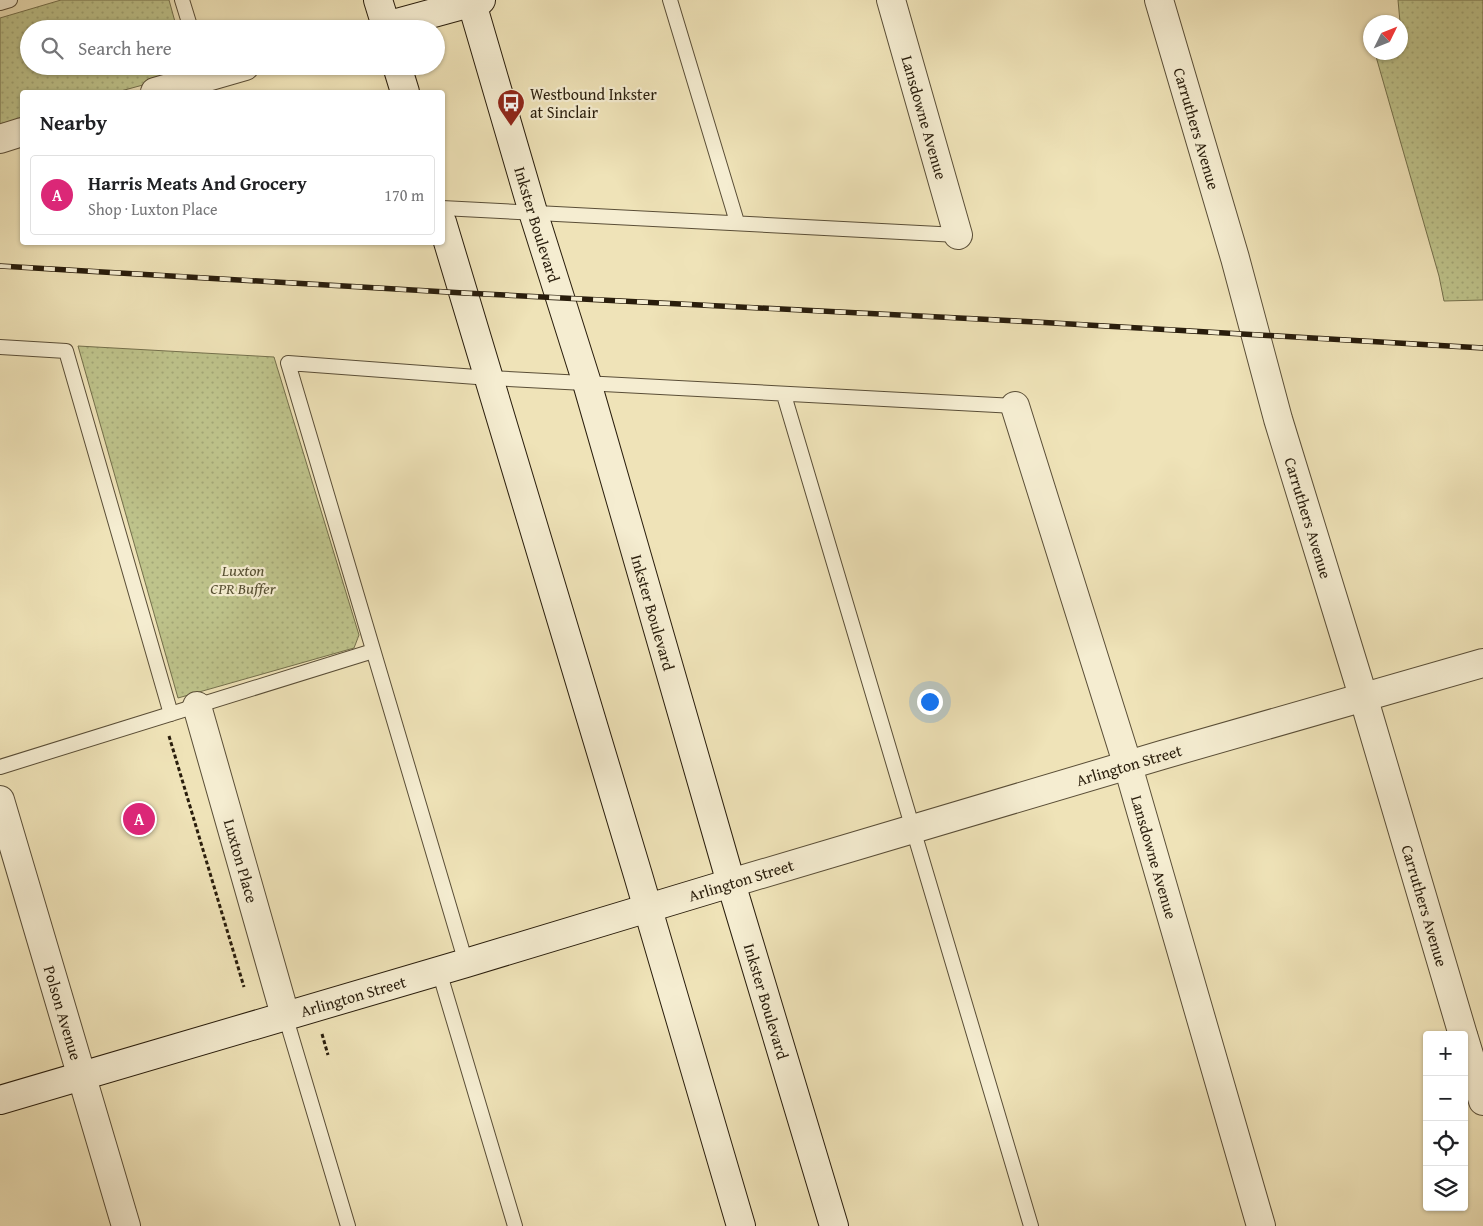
<!DOCTYPE html>
<meta charset="utf-8">
<style>
:root{--surface:#fff;--page:#f6f6f6;--text:#202124;--muted:#757577;--line:#e0e0e0;--accent:#db2777}
body{margin:0;font-family:"Gentium Book Plus",serif;background:var(--page);color:var(--text)}
.controls{position:absolute;right:15px;bottom:15px;display:grid;overflow:hidden;border-radius:5px;box-shadow:0 1px 4px #0004}
.controls button{width:45px;height:45px;display:grid;place-items:center;padding:0;border:0;border-bottom:1px solid var(--line);background:var(--surface);color:var(--text);font:25px sans-serif}
.compass{position:absolute;left:1363px;top:15px;width:45px;height:45px;border-radius:50%;background:var(--surface);box-shadow:0 1px 4px #0004;rotate:47deg}
.you{position:absolute;left:929px;top:701px;width:18px;height:18px;margin:-12px;border:4px solid #fff;border-radius:50%;background:#1a73e8;box-shadow:0 0 0 8px #1a73e833}
.badge{display:grid;place-items:center;width:32px;height:32px;border-radius:50%;background:var(--accent);color:#fff;font-size:16px;font-weight:700}
.pin{position:absolute;translate:-50% -50%;border:2px solid #fff;box-shadow:0 1px 5px #0006}
.list{margin:0;padding:0;list-style:none}
h2{display:flex;justify-content:space-between;align-items:center;height:65px;margin:0;padding:0 20px;font-size:21px}
h2 small{font-size:16px;font-weight:400;color:var(--muted)}
.list li{display:grid;grid-template-columns:32px 1fr auto;gap:15px;align-items:center;box-sizing:border-box;height:80px;margin:0 10px 10px;padding:0 10px;border:1px solid var(--line);border-radius:5px}
.list b{display:block;font-size:19px;white-space:nowrap}
.list p{margin:0;font-size:16px;white-space:nowrap;color:var(--muted)}
.list em{font-size:16px;font-style:normal;color:var(--muted)}
.icon{flex:none;width:28px;height:28px;fill:none;stroke:currentColor;stroke-width:2;stroke-linecap:round;stroke-linejoin:round}
.map{position:relative;flex:none;width:1483px;height:1226px;overflow:hidden}
.search{position:absolute;background:var(--surface);box-shadow:0 1px 4px #0004;left:20px;top:20px;width:425px;height:55px;display:flex;align-items:center;gap:12px;box-sizing:border-box;padding:0 18px;border-radius:28px;color:var(--muted);font-size:19px}
.panel{position:absolute;background:var(--surface);box-shadow:0 1px 4px #0004;left:20px;top:90px;width:425px;height:155px;border-radius:5px}
.map>svg:first-child{display:block}
.park{fill:url(#park-dots);stroke:#74704c}
.lines{fill:none;stroke-linecap:round;stroke-linejoin:round}
.lane-casing{stroke:#5a4e37;stroke-width:16}
.street-casing{stroke:#5a4e37;stroke-width:30}
.secondary-casing{stroke:#291d0c;stroke-width:30}
.path{stroke:#291d0c;stroke-width:3;stroke-dasharray:4 2.5;stroke-linecap:butt}
.lane{stroke:#f5edd1;stroke-width:14}
.street{stroke:#f5edd1;stroke-width:28}
.secondary{stroke:#f5edd1;stroke-width:28}
.rail-casing{stroke:#291d0c;stroke-width:5.5}
.rail{stroke:#f5edd1;stroke-width:4;stroke-dasharray:11;stroke-linecap:butt}
.labels{text-anchor:middle;dominant-baseline:central;stroke-width:4.5;stroke-linejoin:round;paint-order:stroke}
.poi-label{font-size:16px;fill:#291d0c;stroke:#f5edd1;text-anchor:start}
.street-label{font-size:16px;fill:#291d0c;stroke:#f5edd1}
.park-label{font-size:16px;font-style:italic;fill:#564f32;stroke:#f5edd1}
</style>
<div class="map">
<svg width="1483" height="1226" viewBox="0 0 1483 1226">
<defs>
<pattern id="park-dots" width="8" height="8" patternUnits="userSpaceOnUse" patternTransform="scale(1.25)"><rect width="8" height="8" fill="#bec38b"/><path d="M2 2h.1M6 6h.1" fill="none" stroke="#a3a777" stroke-width="1.8" stroke-linecap="round"/></pattern>
</defs>
<rect width="100%" height="100%" fill="#efe3b8"/>
<filter id="stains"><feTurbulence type="fractalNoise" baseFrequency=".004" numOctaves="4"/><feColorMatrix values="0 0 0 0 .2 0 0 0 0 .09 0 0 0 0 .02 0 0 0 .5 -.17"/></filter>
<radialGradient id="worn" r=".72"><stop offset=".6" stop-color="#630" stop-opacity="0"/><stop offset="1" stop-color="#630" stop-opacity=".3"/></radialGradient>
<path class="park" d="M 61,0 L 169,0 L 177,29 L 29,29 L 29,66 L 184,66 L 180,75 L 117,92 L 22,92 L 22,119 L 0,125 L 0,18 Z
M 1398,0 L 1483,0 L 1483,300 L 1444,301 L 1439,276 L 1375,53 L 1400,52 L 1400,22 Z
M 78,346 L 274,357 L 359,635 L 354,648 L 178,698 Z"/>
<g class="lines">
<defs>
<path id="lane" d="M 182,0 L 191,29
M 670,0 L 737,222
M 0,3 L 10,0
M 442,208 L 958,235
M 0,347 L 66,351 L 171,714
M 784,395 L 1031,1226
M 0,767 L 373,651
M 466,963 L 288,363 L 490,378 L 1015,406
M 439,971 L 515,1226
M 285,1015 L 348,1226"/>
<g id="street">
<path id="s1" d="M 891,0 L 958,235"/>
<path id="s2" d="M 1159,0 L 1235,258 L 1278,419 L 1363,696 L 1463,1035"/>
<path d="M 155,92 L 245,66"/>
<path d="M 0,139 L 22,132"/>
<path id="s3" d="M 1015,406 L 1128,766 L 1261,1226"/>
<path id="s4" d="M 197,706 L 285,1015"/>
<path id="s5" d="M 0,800 L 126,1226"/>
<path id="s6" d="M 731,883 L 1162,755 L 1483,663"/>
<path d="M 1464,1038 L 1483,1101"/>
</g>
<g id="secondary">
<path d="M 378,0 L 387,29"/>
<path id="s7" d="M 471,0 L 533,212 L 587,383 L 731,883 L 834,1226"/>
<path d="M 386,26 L 481,0"/>
<path d="M 397,66 L 405,92"/>
<path d="M 442,222 L 638,875 L 741,1226"/>
<path id="s8" d="M 0,1100 L 466,963 L 731,883"/>
</g>
</defs>
<use href="#lane" class="lane-casing"/>
<use href="#street" class="street-casing"/>
<use href="#secondary" class="secondary-casing"/>
<path class="path" d="M 169,736 L 244,987
M 322,1034 L 328,1055"/>
<use href="#lane" class="lane"/>
<use href="#street" class="street"/>
<use href="#secondary" class="secondary"/>
<defs>
<path id="rail" d="M 0,266 L 464,293 L 1036,322 L 1483,348"/>
</defs>
<use href="#rail" class="rail-casing"/>
<use href="#rail" class="rail"/>
</g>
<defs>
<symbol id="bus-pin" viewBox="-11 -11 22 30"><path d="M0 17L-7.5 6A9.5 9.5 0 1 1 7.5 6Z" fill="#8f2418" stroke="#f5edd1"/><path d="M-5-6H5V4H4V6H2V4H-2V6H-4V4H-5ZM-3.5-4V0h7V-4ZM-3.5 1.2v1.5H-2V1.2ZM2 1.2v1.5H3.5V1.2Z" fill="#fff"/></symbol>
</defs>
<g fill-rule="evenodd">
<use href="#bus-pin" x="495" y="87" width="32" height="43"/>
</g>
<g class="labels">
<g class="poi-label">
<text x="530" y="94">Westbound Inkster<tspan x="530" dy="18">at Sinclair</tspan></text>
</g>
<g class="street-label">
<text stroke="none"><textPath href="#s1" startOffset="122">Lansdowne Avenue</textPath></text>
<text stroke="none"><textPath href="#s2" startOffset="134">Carruthers Avenue</textPath></text>
<text stroke="none"><textPath href="#s7" startOffset="234">Inkster Boulevard</textPath></text>
<text stroke="none"><textPath href="#s2" startOffset="539">Carruthers Avenue</textPath></text>
<text stroke="none"><textPath href="#s7" startOffset="639">Inkster Boulevard</textPath></text>
<text stroke="none"><textPath href="#s6" startOffset="415">Arlington Street</textPath></text>
<text stroke="none"><textPath href="#s3" startOffset="472">Lansdowne Avenue</textPath></text>
<text stroke="none"><textPath href="#s4" startOffset="161">Luxton Place</textPath></text>
<text transform="translate(741 880) rotate(-17)">Arlington Street</text>
<text stroke="none"><textPath href="#s2" startOffset="944">Carruthers Avenue</textPath></text>
<text stroke="none"><textPath href="#s8" startOffset="368">Arlington Street</textPath></text>
<text stroke="none"><textPath href="#s7" startOffset="1044">Inkster Boulevard</textPath></text>
<text stroke="none"><textPath href="#s5" startOffset="222">Polson Avenue</textPath></text>
</g>
<g class="park-label">
<text x="243" y="570">Luxton<tspan x="243" dy="18">CPR Buffer</tspan></text>
</g>
</g>
<rect width="100%" height="100%" filter="url(#stains)"/>
<rect width="100%" height="100%" fill="url(#worn)"/>
</svg>
<div class="controls">
<button>+</button>
<button>−</button>
<button><svg class="icon" aria-label="locate" viewBox="0 0 24 24"><circle cx="12" cy="12" r="6"/><path d="M12 2v4M12 18v4M2 12h4M18 12h4"/></svg></button>
<button><svg class="icon" aria-label="layers" viewBox="0 0 24 24"><path d="M12 4l9 5-9 5-9-5zM3 14l9 5 9-5"/></svg></button>
</div>
<svg class="compass" viewBox="-18 -18 36 36"><path d="M0-13l5 13h-10z" fill="#e53935"/><path d="M0 13l5-13h-10z" fill="#757577"/></svg>
<div class="you"></div>
<div class="pin badge" style="left:139px;top:819px">A</div>
<div class="search"><svg class="icon" aria-label="search" viewBox="0 0 24 24"><circle cx="10" cy="10" r="6"/><path d="M15 15l6 6"/></svg>Search here</div>
<section class="panel">
<h2>Nearby<small></small></h2>
<ul class="list">
<li><span class="badge">A</span><div><b>Harris Meats And Grocery</b><p>Shop · Luxton Place</p></div><em>170 m</em></li>
</ul>
</section>
</div>
